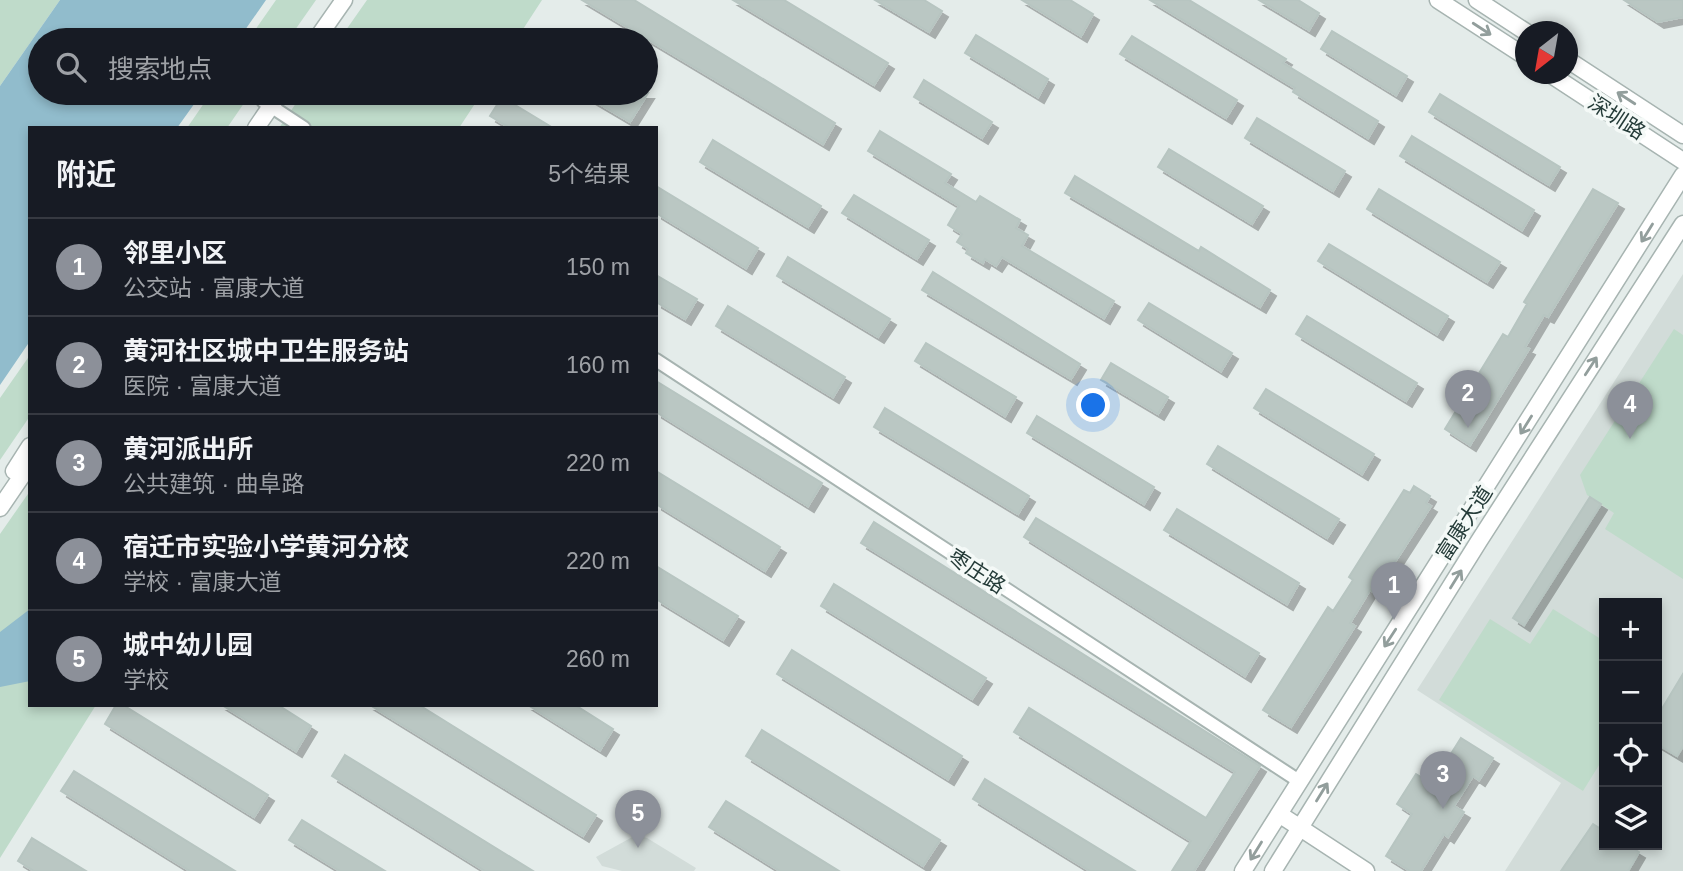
<!DOCTYPE html>
<html lang="zh">
<meta charset="utf-8">
<style>
:root{--surface:#171b24;--page:#242831;--text:#f1f3f6;--muted:#9ea1a6;--line:#363941;--accent:#8c9099}
body{margin:0;font-family:Helvetica,"Noto Sans SC",sans-serif;background:var(--page);color:var(--text)}
.controls{position:absolute;right:21px;bottom:21px;display:grid;overflow:hidden;border-radius:0px;box-shadow:0 4px 10px #0003}
.controls button{width:63px;height:63px;display:grid;place-items:center;padding:0;border:0;border-bottom:2px solid var(--line);background:var(--surface);color:var(--text);font:35px sans-serif}
.compass{position:absolute;left:1515px;top:21px;width:63px;height:63px;border-radius:50%;background:var(--surface);box-shadow:0 4px 10px #0003;rotate:211deg}
.you{position:absolute;left:1094px;top:406px;width:24px;height:24px;margin:-18px;border:5px solid #fff;border-radius:50%;background:#1a73e8;box-shadow:0 0 0 10px #1a73e833}
.badge{display:grid;place-items:center;width:46px;height:46px;border-radius:50%;background:var(--accent);color:#fff;font-size:23px;font-weight:700}
.pin{position:absolute;translate:-50% -58px;filter:drop-shadow(0 2px 4px #0008)}
.pin::after{content:'';position:absolute;top:37px;width:24px;height:21px;background:inherit;clip-path:polygon(0 0,100% 0,50% 100%)}
.list{margin:0;padding:0;list-style:none}
h2{display:flex;justify-content:space-between;align-items:center;height:91px;margin:0;padding:0 28px;font-size:30px}
h2 small{font-size:23px;font-weight:400;color:var(--muted)}
.list li{display:grid;grid-template-columns:46px 1fr auto;gap:21px;align-items:center;box-sizing:border-box;height:98px;padding:0 28px;border-top:2px solid var(--line)}
.list b{display:block;font-size:26px;white-space:nowrap}
.list p{margin:0;font-size:23px;white-space:nowrap;color:var(--muted)}
.list em{font-size:23px;font-style:normal;color:var(--muted)}
.icon{flex:none;width:38px;height:38px;fill:none;stroke:currentColor;stroke-width:2;stroke-linecap:round;stroke-linejoin:round}
.map{position:relative;flex:none;width:1683px;height:871px;overflow:hidden}
.search{position:absolute;background:var(--surface);box-shadow:0 4px 10px #0003;left:28px;top:28px;width:630px;height:77px;display:flex;align-items:center;gap:18px;box-sizing:border-box;padding:0 24px;border-radius:38px;color:var(--muted);font-size:26px}
.panel{position:absolute;background:var(--surface);box-shadow:0 4px 10px #0003;left:28px;top:126px;width:630px;height:581px;border-radius:0px}
.map>svg:first-child{display:block}
.built{fill:#d2dcd9;fill-rule:evenodd}
.green{fill:#bfdbca}
.water{fill:#91bccc}
.building{fill:#bac7c3;stroke:#b7c5c1;stroke-width:2;filter:url(#shadow)}
.lines{fill:none;stroke-linecap:round;stroke-linejoin:round}
.minor-casing{stroke:#a7b4b1;stroke-width:16}
.tertiary-casing{stroke:#a7b4b1;stroke-width:19}
.minor{stroke:#fff;stroke-width:12}
.tertiary{stroke:#fff;stroke-width:16}
.oneway{stroke:#929e9c}
.labels{text-anchor:middle;dominant-baseline:central;stroke-width:7;stroke-linejoin:round;paint-order:stroke}
.street-label{font-size:21px;fill:#253c39;stroke:#f4f9f7}
</style>
<div class="map">
<svg width="1683" height="871" viewBox="0 0 1683 871">
<defs>
<filter id="shadow"><feDropShadow dx="6" dy="6" stdDeviation="0" flood-color="#0004"/></filter>
</defs>
<rect width="100%" height="100%" fill="#e4ecea"/>
<path class="built" d="M 1683,274 L 1683,871 L 1505,871 L 1561,783 L 1417,690 ZM 1604,603 L 1657,603 L 1657,845 L 1604,845 Z
M 636,835 L 647,838 L 696,868 L 694,871 L 622,871 L 602,866 L 596,857 Z"/>
<path class="green" d="M 0,0 L 60,0 L 0,86 Z
M 276,0 L 316,0 L 288,40 L 248,40 Z
M 367,0 L 542,0 L 516,40 L 339,40 Z
M 211,93 L 251,93 L 227,128 L 187,128 Z
M 303,93 L 482,93 L 459,128 L 279,128 Z
M 1674,329 L 1683,335 L 1683,579 L 1605,529 L 1614,513 L 1587,495 L 1580,475 Z
M 30,355 L 30,416 L 0,460 L 0,398 Z
M 30,491 L 30,705 L 96,705 L 0,858 L 0,534 Z
M 1553,609 L 1604,641 L 1604,757 L 1583,791 L 1439,700 L 1490,619 L 1530,644 Z"/>
<path class="water" d="M 60,0 L 266,0 L 238,40 L 40,40 L 40,93 L 202,93 L 177,128 L 30,128 L 30,341 L 0,385 L 0,86 Z
M 30,609 L 30,681 L 0,687 L 0,632 Z"/>
<path class="building" d="M 582,0 L 634,0 L 835,123 L 823,144 Z
M 733,0 L 784,0 L 888,63 L 874,85 Z
M 875,0 L 924,0 L 942,11 L 929,32 Z
M 1022,0 L 1070,0 L 1093,14 L 1081,36 Z
M 1150,0 L 1189,0 L 1286,59 L 1283,63 L 1378,121 L 1368,138 L 1293,92 L 1295,88 Z
M 1259,0 L 1298,0 L 1319,13 L 1309,30 Z
M 1624,0 L 1683,0 L 1683,17 L 1658,22 Z
M 1332,31 L 1407,76 L 1396,95 L 1321,49 Z
M 976,35 L 1048,79 L 1038,97 L 965,53 Z
M 1132,36 L 1237,100 L 1226,118 L 1120,54 Z
M 924,80 L 992,122 L 982,138 L 914,97 Z
M 581,93 L 648,93 L 630,122 Z
M 1440,94 L 1560,167 L 1549,185 L 1429,112 Z
M 502,97 L 553,128 L 510,128 L 490,116 Z
M 1257,118 L 1345,171 L 1333,191 L 1245,138 Z
M 880,131 L 951,174 L 945,183 L 976,202 L 980,196 L 1020,220 L 1016,228 L 1028,235 L 1022,246 L 1114,301 L 1104,318 L 1002,257 L 996,266 L 985,259 L 983,263 L 966,253 L 968,249 L 957,242 L 962,234 L 948,225 L 959,206 L 868,151 Z
M 1412,136 L 1534,210 L 1522,230 L 1400,156 Z
M 713,140 L 821,206 L 808,227 L 700,162 Z
M 1169,149 L 1263,206 L 1252,224 L 1158,167 Z
M 1075,176 L 1199,251 L 1201,247 L 1270,290 L 1260,307 L 1065,193 Z
M 656,186 L 758,248 L 746,268 L 656,213 Z
M 1379,189 L 1500,262 L 1487,282 L 1367,209 Z
M 1593,189 L 1618,203 L 1548,317 L 1544,315 L 1525,347 L 1529,349 L 1470,445 L 1445,429 L 1503,334 L 1508,337 L 1527,304 L 1524,302 Z
M 854,195 L 929,240 L 917,259 L 842,213 Z
M 1329,244 L 1448,316 L 1437,334 L 1318,261 Z
M 788,257 L 890,319 L 878,337 L 777,276 Z
M 933,272 L 1080,364 L 1071,379 L 922,290 Z
M 656,275 L 697,299 L 685,319 L 656,302 Z
M 1149,303 L 1232,353 L 1221,371 L 1138,320 Z
M 728,306 L 845,377 L 833,397 L 716,326 Z
M 1307,316 L 1417,383 L 1406,401 L 1296,334 Z
M 926,343 L 1016,397 L 1005,416 L 915,361 Z
M 1111,363 L 1168,397 L 1158,414 L 1101,380 Z
M 656,381 L 822,483 L 808,506 L 656,412 Z
M 1266,389 L 1374,454 L 1362,474 L 1254,408 Z
M 885,408 L 1029,496 L 1018,514 L 874,427 Z
M 1037,416 L 1154,487 L 1144,504 L 1027,433 Z
M 1218,446 L 1339,519 L 1327,538 L 1207,464 Z
M 656,471 L 780,547 L 765,571 L 656,504 Z
M 1414,486 L 1430,496 L 1426,503 L 1431,506 L 1375,593 L 1370,590 L 1350,623 L 1355,626 L 1291,727 L 1263,710 L 1328,607 L 1333,611 L 1353,580 L 1349,577 L 1404,490 L 1410,493 Z
M 1590,497 L 1601,504 L 1524,625 L 1513,618 Z
M 1177,509 L 1299,583 L 1287,604 L 1164,530 Z
M 1036,518 L 1259,653 L 1245,676 L 1024,537 Z
M 874,522 L 1260,766 L 1194,871 L 1172,871 L 1191,841 L 1014,732 L 1029,708 L 1206,818 L 1235,772 L 861,543 Z
M 656,566 L 738,616 L 723,640 L 656,599 Z
M 834,584 L 986,678 L 972,699 L 821,606 Z
M 792,650 L 962,756 L 948,779 L 777,674 Z
M 1683,674 L 1683,746 L 1677,756 L 1657,744 L 1657,717 Z
M 116,705 L 123,705 L 268,795 L 254,817 L 105,724 Z
M 222,705 L 278,705 L 311,726 L 296,751 Z
M 370,705 L 419,705 L 596,815 L 583,836 Z
M 528,705 L 575,705 L 613,729 L 600,750 Z
M 762,730 L 940,840 L 923,866 L 746,756 Z
M 1461,738 L 1493,758 L 1479,780 L 1473,776 L 1454,806 L 1464,812 L 1448,837 L 1444,834 L 1421,871 L 1410,871 L 1386,856 L 1412,814 L 1397,804 L 1416,774 L 1432,784 Z
M 345,755 L 533,871 L 485,871 L 332,776 Z
M 74,771 L 235,871 L 190,871 L 61,791 Z
M 985,779 L 1135,871 L 1090,871 L 973,799 Z
M 726,801 L 839,871 L 780,871 L 709,827 Z
M 302,820 L 385,871 L 340,871 L 289,840 Z
M 1593,824 L 1604,831 L 1604,845 L 1627,845 L 1639,852 L 1628,871 L 1561,871 Z
M 32,838 L 86,871 L 34,871 L 18,861 Z"/>
<g class="lines">
<defs>
<path id="minor" d="M 263,101 L 304,128
M 656,360 L 1299,781"/>
<path id="tertiary" d="M 1438,0 L 1526,57
M 1477,0 L 1526,32
M 316,40 L 344,0
M 1568,60 L 1683,135
M 1550,74 L 1683,161
M 256,128 L 280,93
M 14,471 L 30,446
M 0,508 L 30,464
M 1279,814 L 1366,871
M 1243,871 L 1683,175
M 1273,871 L 1479,541 L 1683,224"/>
</defs>
<use href="#minor" class="minor-casing"/>
<use href="#tertiary" class="tertiary-casing"/>
<use href="#minor" class="minor"/>
<use href="#tertiary" class="tertiary"/>
</g>
<defs><path id="oneway-shaft" d="M-6 0H5M1.5-3L5.5 0L1.5 3" fill="none" stroke-width="1.6" stroke-linecap="round" stroke-linejoin="round" transform="scale(1.75)"/></defs>
<g class="oneway">
<use href="#oneway-shaft" transform="translate(1482 29) rotate(33)"/>
<use href="#oneway-shaft" transform="translate(1626 98) rotate(-147)"/>
<use href="#oneway-shaft" transform="translate(1647 233) rotate(122)"/>
<use href="#oneway-shaft" transform="translate(1591 366) rotate(-57)"/>
<use href="#oneway-shaft" transform="translate(1526 425) rotate(122)"/>
<use href="#oneway-shaft" transform="translate(1456 579) rotate(-58)"/>
<use href="#oneway-shaft" transform="translate(1390 638) rotate(123)"/>
<use href="#oneway-shaft" transform="translate(1322 792) rotate(-58)"/>
<use href="#oneway-shaft" transform="translate(1256 851) rotate(122)"/>
</g>
<g class="labels">
<g class="street-label">
<text transform="translate(1617 117) rotate(33)">深圳路</text>
<text transform="translate(1464 523) rotate(-57)">富康大道</text>
<text transform="translate(977 571) rotate(33)">枣庄路</text>
</g>
</g>
</svg>
<div class="controls">
<button>+</button>
<button>−</button>
<button><svg class="icon" aria-label="locate" viewBox="0 0 24 24"><circle cx="12" cy="12" r="6"/><path d="M12 2v4M12 18v4M2 12h4M18 12h4"/></svg></button>
<button><svg class="icon" aria-label="layers" viewBox="0 0 24 24"><path d="M12 4l9 5-9 5-9-5zM3 14l9 5 9-5"/></svg></button>
</div>
<svg class="compass" viewBox="-18 -18 36 36"><path d="M0-13l5 13h-10z" fill="#e53935"/><path d="M0 13l5-13h-10z" fill="#9ea1a6"/></svg>
<div class="you"></div>
<div class="pin badge" style="left:1394px;top:620px">1</div>
<div class="pin badge" style="left:1468px;top:428px">2</div>
<div class="pin badge" style="left:1443px;top:809px">3</div>
<div class="pin badge" style="left:1630px;top:439px">4</div>
<div class="pin badge" style="left:638px;top:848px">5</div>
<div class="search"><svg class="icon" aria-label="search" viewBox="0 0 24 24"><circle cx="10" cy="10" r="6"/><path d="M15 15l6 6"/></svg>搜索地点</div>
<section class="panel">
<h2>附近<small>5个结果</small></h2>
<ul class="list">
<li><span class="badge">1</span><div><b>邻里小区</b><p>公交站 · 富康大道</p></div><em>150 m</em></li>
<li><span class="badge">2</span><div><b>黄河社区城中卫生服务站</b><p>医院 · 富康大道</p></div><em>160 m</em></li>
<li><span class="badge">3</span><div><b>黄河派出所</b><p>公共建筑 · 曲阜路</p></div><em>220 m</em></li>
<li><span class="badge">4</span><div><b>宿迁市实验小学黄河分校</b><p>学校 · 富康大道</p></div><em>220 m</em></li>
<li><span class="badge">5</span><div><b>城中幼儿园</b><p>学校</p></div><em>260 m</em></li>
</ul>
</section>
</div>
